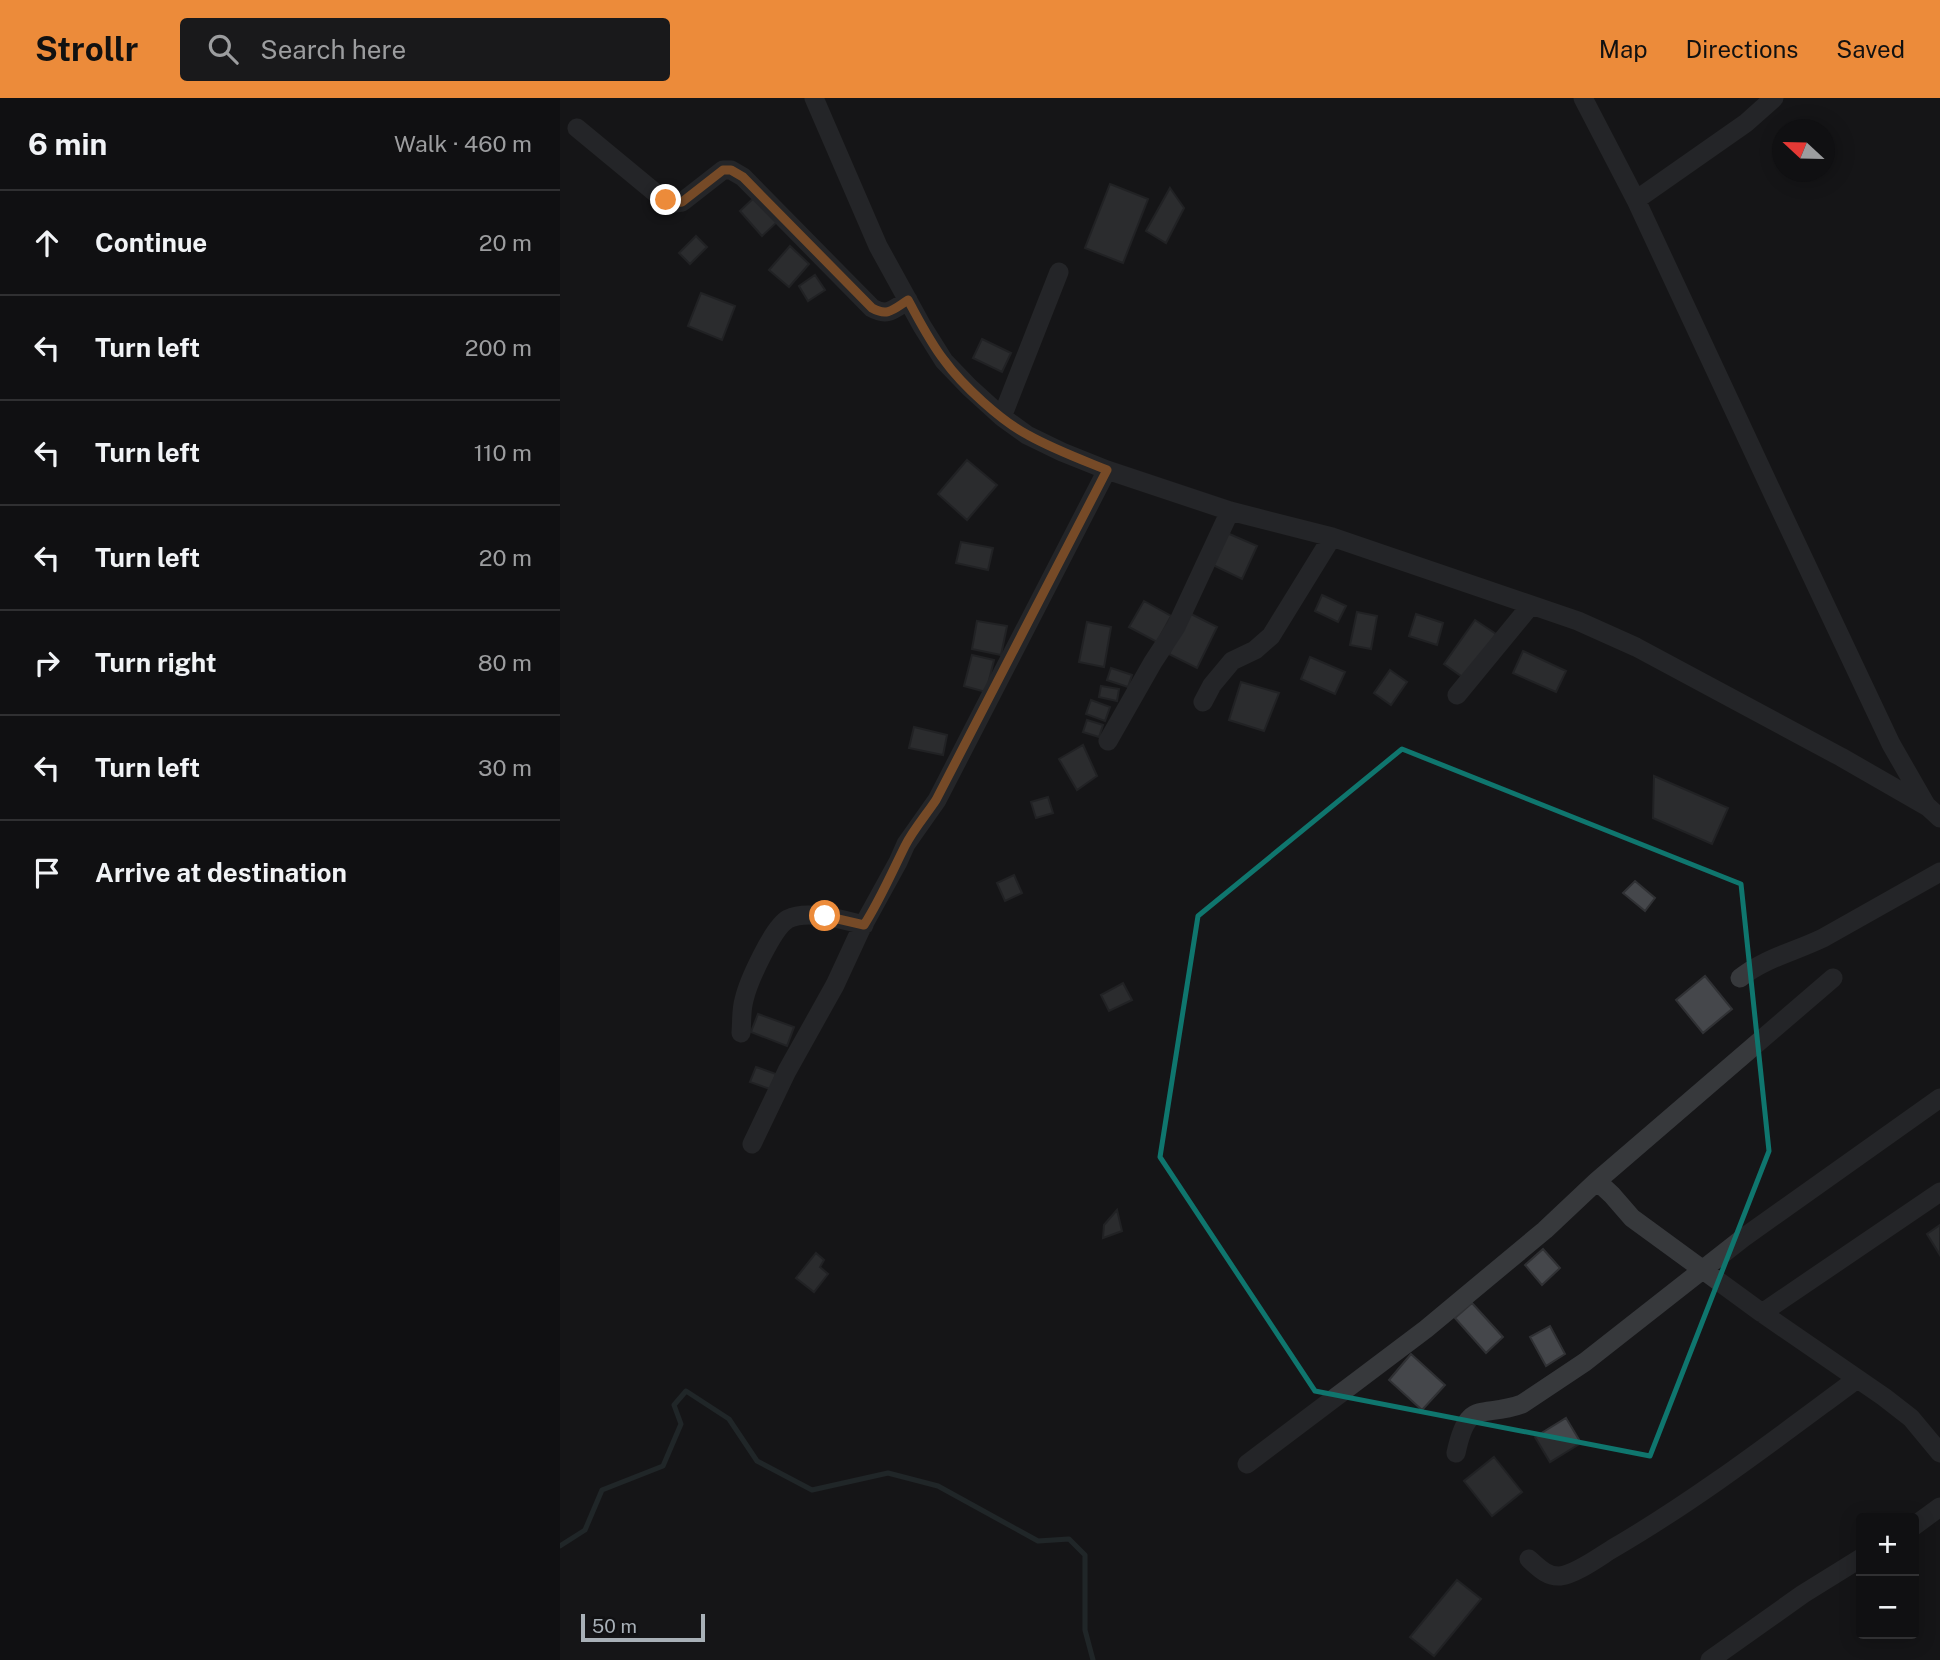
<!DOCTYPE html>
<meta charset="utf-8">
<style>
:root{--surface:#101012;--page:#19191b;--text:#f1f3f6;--muted:#9c9d9f;--line:#303032;--accent:#ec8b3a}
body{margin:0;font-family:"Public Sans",sans-serif;background:var(--page);color:var(--text)}
.controls{position:absolute;right:21px;bottom:21px;display:grid;overflow:hidden;border-radius:7px;box-shadow:0 4px 18px #0003}
.controls button{width:63px;height:63px;display:grid;place-items:center;padding:0;border:0;border-bottom:2px solid var(--line);background:var(--surface);color:var(--text);font:35px sans-serif}
.compass{position:absolute;left:1212px;top:21px;width:63px;height:63px;border-radius:50%;background:var(--surface);box-shadow:0 4px 18px #0003;rotate:292deg}
.scale{position:absolute;left:21px;bottom:18px;width:124px;box-sizing:border-box;padding-left:7px;border:4px solid #a8b0b7;border-top:0;font-size:19px;line-height:24px;white-space:nowrap;color:#a8b0b7;-webkit-text-stroke:5px #111113;paint-order:stroke}
.stop{position:absolute;width:21px;height:21px;margin:-16px;border:5px solid #ec8b3a;border-radius:50%;background:#fff}
.stop.end{background:#ec8b3a;border-color:#fff;box-shadow:0 2px 7px #0008}
.list{margin:0;padding:0;list-style:none}
h2{display:flex;justify-content:space-between;align-items:center;height:91px;margin:0;padding:0 28px;font-size:30px}
h2 small{font-size:23px;font-weight:400;color:var(--muted)}
.list li{display:grid;grid-template-columns:46px 1fr auto;gap:21px;align-items:center;box-sizing:border-box;height:105px;padding:0 28px;border-top:2px solid var(--line)}
.list b{display:block;font-size:26px;white-space:nowrap}
.list em{font-size:23px;font-style:normal;color:var(--muted)}
.icon{flex:none;width:38px;height:38px;fill:none;stroke:currentColor;stroke-width:2;stroke-linecap:round;stroke-linejoin:round}
.map{position:relative;flex:none;width:1380px;height:1562px;overflow:hidden}
header{display:flex;align-items:center;gap:42px;box-sizing:border-box;height:98px;padding:0 35px;background:var(--accent);color:#111}
header strong{font-size:33px}
nav{display:flex;gap:38px;margin-inline-start:auto;font-size:24px}
.search{width:490px;height:63px;background:var(--page);display:flex;align-items:center;gap:18px;box-sizing:border-box;padding:0 24px;border-radius:7px;color:var(--muted);font-size:26px}
main{display:flex}
aside{flex:1;background:var(--surface)}
.map>svg:first-child{display:block}
.lines{fill:none;stroke-linecap:round;stroke-linejoin:round}
.stream{stroke:#2e3a3d;stroke-width:5}
.building{fill:#45474b;stroke:#303134;stroke-width:2}
.minor{stroke:#37393c;stroke-width:19}
.route{stroke:#ec8b3a;stroke-width:9}
.marked{fill:none;stroke:#0f766e;stroke-width:5;stroke-linejoin:round}
</style>
<header>
<strong>Strollr</strong>
<div class="search"><svg class="icon" aria-label="search" viewBox="0 0 24 24"><circle cx="10" cy="10" r="6"/><path d="M15 15l6 6"/></svg>Search here</div>
<nav><a>Map</a><a>Directions</a><a>Saved</a></nav>
</header>
<main>
<aside>
<h2>6 min<small>Walk · 460 m</small></h2>
<ul class="list">
<li><svg class="icon" aria-label="ahead" viewBox="0 0 24 24"><path d="M12 20V5M6 11l6-6 6 6"/></svg><div><b>Continue</b></div><em>20 m</em></li>
<li><svg class="icon" aria-label="left" viewBox="0 0 24 24"><path d="M17 20v-9H6M10 6l-5 5 5 5"/></svg><div><b>Turn left</b></div><em>200 m</em></li>
<li><svg class="icon" aria-label="left" viewBox="0 0 24 24"><path d="M17 20v-9H6M10 6l-5 5 5 5"/></svg><div><b>Turn left</b></div><em>110 m</em></li>
<li><svg class="icon" aria-label="left" viewBox="0 0 24 24"><path d="M17 20v-9H6M10 6l-5 5 5 5"/></svg><div><b>Turn left</b></div><em>20 m</em></li>
<li><svg class="icon" aria-label="right" viewBox="0 0 24 24"><path d="M7 20v-9h11M14 6l5 5-5 5"/></svg><div><b>Turn right</b></div><em>80 m</em></li>
<li><svg class="icon" aria-label="left" viewBox="0 0 24 24"><path d="M17 20v-9H6M10 6l-5 5 5 5"/></svg><div><b>Turn left</b></div><em>30 m</em></li>
<li><svg class="icon" aria-label="arrive" viewBox="0 0 24 24"><path d="M6 21V4h12l-3 4 3 4H6"/></svg><div><b>Arrive at destination</b></div></li>
</ul>
</aside>
<div class="map">
<svg width="1380" height="1562" viewBox="0 0 1380 1562">
<rect width="100%" height="100%" fill="#161618"/>
<g class="lines">
<path class="stream" d="M 0,1448 L 25,1432 L 42,1392 L 103,1368 L 121,1326 L 114,1307 L 126,1293 L 169,1321 L 197,1363 L 252,1392 L 328,1375 L 378,1388 L 478,1443 L 509,1441 L 525,1457 L 525,1532 L 533,1562"/>
</g>
<path class="building" d="M 550,86 L 588,101 L 563,165 L 525,150 Z
M 610,90 L 624,110 L 606,145 L 586,133 Z
M 197,97 L 219,122 L 202,138 L 180,113 Z
M 136,138 L 147,149 L 130,166 L 119,155 Z
M 230,148 L 249,166 L 229,189 L 209,172 Z
M 255,177 L 265,192 L 248,203 L 239,188 Z
M 141,195 L 175,208 L 162,242 L 128,228 Z
M 422,241 L 451,255 L 442,274 L 413,260 Z
M 407,362 L 437,387 L 407,422 L 378,396 Z
M 667,435 L 697,448 L 682,481 L 653,467 Z
M 401,444 L 433,450 L 428,472 L 396,465 Z
M 762,497 L 786,508 L 778,524 L 755,513 Z
M 584,503 L 611,518 L 597,544 L 569,529 Z
M 797,514 L 817,518 L 811,551 L 790,547 Z
M 629,515 L 657,529 L 637,570 L 609,556 Z
M 856,516 L 883,525 L 877,547 L 849,538 Z
M 915,522 L 936,536 L 904,580 L 884,566 Z
M 417,523 L 447,528 L 441,557 L 412,551 Z
M 527,524 L 551,529 L 544,569 L 519,564 Z
M 963,553 L 1006,573 L 996,594 L 953,575 Z
M 412,557 L 434,562 L 426,594 L 404,588 Z
M 750,559 L 785,574 L 775,596 L 741,581 Z
M 551,570 L 572,577 L 568,589 L 547,582 Z
M 830,572 L 847,584 L 831,607 L 814,595 Z
M 681,584 L 719,595 L 704,633 L 669,622 Z
M 541,588 L 559,591 L 557,603 L 539,599 Z
M 531,602 L 550,609 L 545,623 L 526,616 Z
M 527,622 L 543,627 L 539,639 L 523,634 Z
M 354,629 L 387,637 L 383,657 L 349,650 Z
M 523,647 L 537,678 L 517,692 L 499,661 Z
M 1094,678 L 1168,710 L 1152,746 L 1093,720 Z
M 488,699 L 493,715 L 476,720 L 471,704 Z
M 454,777 L 462,795 L 445,803 L 437,785 Z
M 1075,783 L 1095,800 L 1085,813 L 1063,795 Z
M 1145,878 L 1172,911 L 1143,935 L 1116,902 Z
M 563,885 L 572,902 L 549,913 L 541,897 Z
M 198,916 L 234,929 L 227,948 L 191,934 Z
M 196,969 L 216,976 L 210,991 L 190,984 Z
M 557,1112 L 562,1133 L 543,1140 L 544,1127 Z
M 1380,1127 L 1380,1157 L 1367,1136 Z
M 983,1151 L 1000,1170 L 982,1187 L 965,1167 Z
M 256,1155 L 264,1162 L 260,1169 L 268,1176 L 254,1194 L 236,1180 Z
M 912,1205 L 943,1239 L 926,1255 L 895,1220 Z
M 990,1228 L 1005,1256 L 986,1268 L 970,1239 Z
M 851,1256 L 885,1287 L 862,1312 L 829,1282 Z
M 1006,1320 L 1021,1345 L 990,1364 L 975,1339 Z
M 934,1359 L 962,1394 L 932,1418 L 904,1383 Z
M 897,1482 L 921,1501 L 874,1558 L 850,1539 Z"/>
<g class="lines">
<path class="minor" d="M 254,0 L 318,148 L 362,228 L 384,263 L 409,289 L 442,319 L 467,337 L 502,354 L 547,372 L 670,413 L 772,439 L 1018,523 L 1076,549 L 1281,659 L 1368,709 L 1380,720
M 1023,0 L 1076,102 L 1214,398 L 1331,646 L 1366,707
M 17,30 L 98,97 L 115,105 L 122,104 L 163,72 L 171,72 L 183,79 L 312,210 C 328,219 334,211 348,202
M 1076,102 L 1186,25 L 1214,0
M 442,319 L 499,174
M 897,597 L 971,507
M 643,604 L 652,587 L 672,563 L 695,552 L 711,538 L 772,439
M 548,643 L 593,564 L 616,529 L 670,413
M 1180,880 C 1205,860 1234,854 1263,840 L 1380,774
M 181,935 C 182,924 181,912 184,902 C 188,884 213,829 228,821 C 248,811 283,822 304,827
M 192,1046 L 227,973 L 275,887 L 300,833 L 338,764 L 346,746 L 377,702 L 547,372
M 1037,1083 L 1052,1097 L 1072,1120 L 1202,1215 L 1324,1299 L 1351,1320 L 1380,1355
M 1202,1215 L 1380,1094
M 896,1355 C 908,1299 921,1321 962,1306 L 1025,1264 L 1183,1140 L 1380,1000
M 687,1366 L 866,1231 L 985,1132 L 1037,1083 L 1273,880
M 1354,1428 L 1380,1409
M 969,1461 C 978,1469 987,1479 1000,1478 C 1016,1476 1039,1459 1052,1451 C 1138,1401 1217,1340 1297,1281
M 1150,1562 L 1243,1496 L 1301,1460"/>
</g>
<g class="lines">
<path class="route" d="M 106,102 L 115,105 L 122,104 L 163,72 L 171,72 L 183,79 L 312,210 C 328,219 334,211 348,202 C 359,222 370,244 384,262 C 402,287 441,323 468,337 C 493,351 520,361 547,372 L 376,702 C 366,717 353,732 345,748 C 332,774 320,802 304,827 L 265,818"/>
</g>
<path d="M0 0H1380V1562H0ZM 842,651 L 1181,786 L 1209,1053 L 1090,1358 L 755,1293 L 600,1059 L 638,818 Z" fill="#161618" fill-opacity=".55" fill-rule="evenodd"/>
<path class="marked" d="M 842,651 L 1181,786 L 1209,1053 L 1090,1358 L 755,1293 L 600,1059 L 638,818 Z"/>
</svg>
<div class="controls">
<button>+</button>
<button>−</button>
</div>
<svg class="compass" viewBox="-18 -18 36 36"><path d="M0-13l5 13h-10z" fill="#e53935"/><path d="M0 13l5-13h-10z" fill="#9c9d9f"/></svg>
<div class="scale">50 m</div>
<div class="stop" style="left:265px;top:818px"></div>
<div class="stop end" style="left:106px;top:102px"></div>
</div>
</main>
